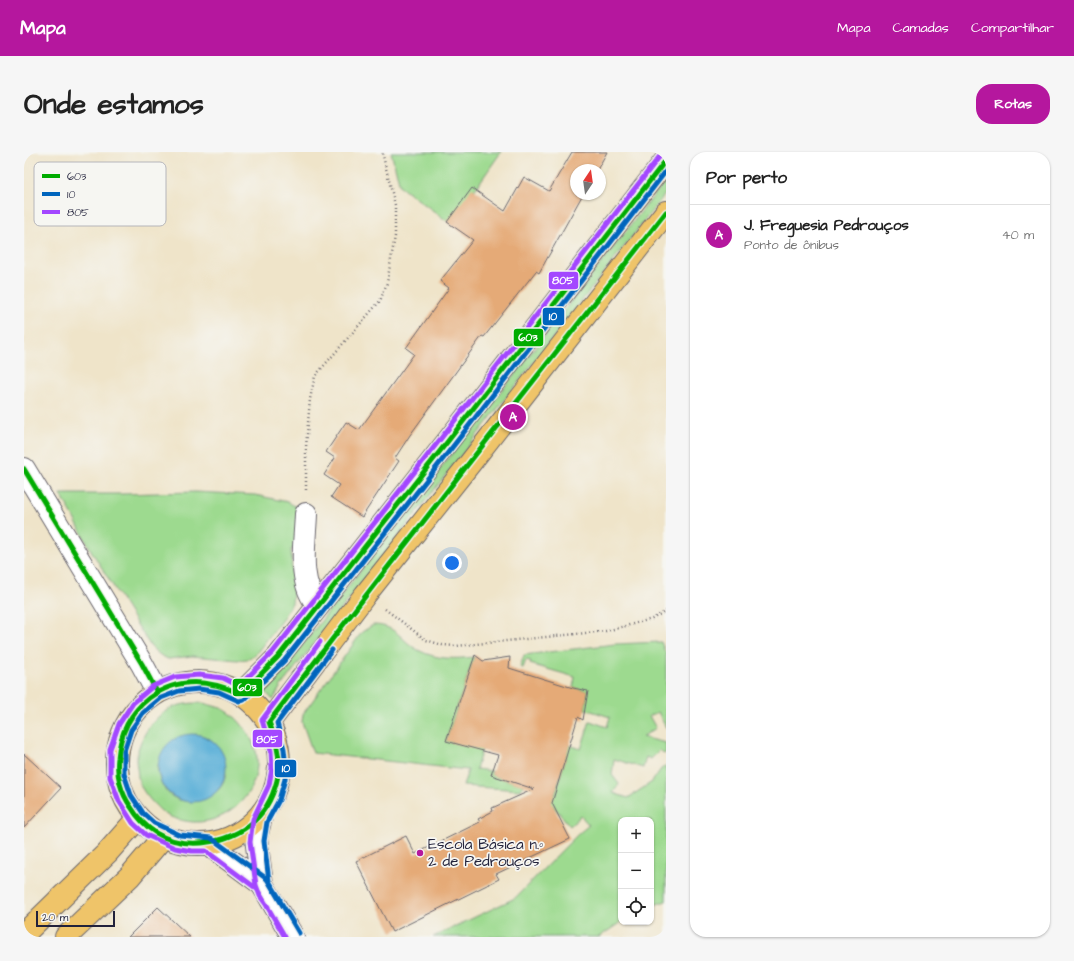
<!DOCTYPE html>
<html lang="pt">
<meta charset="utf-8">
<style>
:root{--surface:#fff;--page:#f6f6f6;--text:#222;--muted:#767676;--line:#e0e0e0;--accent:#b5179e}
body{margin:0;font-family:"Architects Daughter",sans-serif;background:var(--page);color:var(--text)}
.controls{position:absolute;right:12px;bottom:12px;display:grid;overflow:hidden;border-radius:8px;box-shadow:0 1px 3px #0004}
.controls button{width:36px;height:36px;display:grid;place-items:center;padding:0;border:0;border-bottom:1px solid var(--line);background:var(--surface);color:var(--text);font:20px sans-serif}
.compass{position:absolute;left:546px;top:12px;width:36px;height:36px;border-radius:50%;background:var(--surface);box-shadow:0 1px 3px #0004;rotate:13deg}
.scale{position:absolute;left:12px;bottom:10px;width:79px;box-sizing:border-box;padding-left:4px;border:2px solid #22223b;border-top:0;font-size:11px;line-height:14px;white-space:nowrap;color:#22223b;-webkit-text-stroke:3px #f6f6f2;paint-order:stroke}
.you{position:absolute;left:428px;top:411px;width:14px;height:14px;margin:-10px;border:3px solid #fff;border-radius:50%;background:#1a73e8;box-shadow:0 0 0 6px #1a73e833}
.badge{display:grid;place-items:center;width:26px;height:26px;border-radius:50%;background:var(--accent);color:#fff;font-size:13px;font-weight:700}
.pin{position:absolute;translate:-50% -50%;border:2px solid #fff;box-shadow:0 1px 4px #0006}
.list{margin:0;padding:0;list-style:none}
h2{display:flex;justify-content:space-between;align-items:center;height:52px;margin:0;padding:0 16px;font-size:17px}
h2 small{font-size:13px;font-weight:400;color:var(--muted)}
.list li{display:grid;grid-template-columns:26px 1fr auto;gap:12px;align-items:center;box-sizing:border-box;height:60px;padding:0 16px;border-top:1px solid var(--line)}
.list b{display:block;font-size:15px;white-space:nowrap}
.list p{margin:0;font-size:13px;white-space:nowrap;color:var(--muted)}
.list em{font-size:13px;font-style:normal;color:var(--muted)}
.icon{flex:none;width:22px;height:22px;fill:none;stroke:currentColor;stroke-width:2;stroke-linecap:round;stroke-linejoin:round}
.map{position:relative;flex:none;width:642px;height:785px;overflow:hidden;border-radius:16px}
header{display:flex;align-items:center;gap:24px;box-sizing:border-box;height:56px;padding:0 20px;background:var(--accent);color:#fff}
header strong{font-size:19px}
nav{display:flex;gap:22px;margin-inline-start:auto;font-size:14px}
.intro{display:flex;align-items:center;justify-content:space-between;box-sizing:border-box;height:96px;padding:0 24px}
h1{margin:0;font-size:28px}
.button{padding:10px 18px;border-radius:16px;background:var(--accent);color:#fff;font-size:14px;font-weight:700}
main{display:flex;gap:24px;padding:0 24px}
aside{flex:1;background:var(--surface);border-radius:16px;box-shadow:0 1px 3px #0004}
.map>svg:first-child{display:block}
.green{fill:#9dda8f;stroke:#607e65;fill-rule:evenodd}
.water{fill:#5cb0d8;stroke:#3f698a}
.building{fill:#e5aa77}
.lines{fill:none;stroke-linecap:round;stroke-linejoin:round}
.minor-casing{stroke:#6a666d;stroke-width:24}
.major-casing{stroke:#6a666d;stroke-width:24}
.path{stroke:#6a666d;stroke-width:2.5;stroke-dasharray:1 3;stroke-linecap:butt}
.minor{stroke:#fff;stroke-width:22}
.major{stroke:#efc469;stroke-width:22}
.bus-1-casing{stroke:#f6f6f2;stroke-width:8}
.bus-2-casing{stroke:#f6f6f2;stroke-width:8}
.bus-3-casing{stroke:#f6f6f2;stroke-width:8}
.bus-1{stroke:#00ac00;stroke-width:5}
.bus-2{stroke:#0065bd;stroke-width:5}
.bus-3{stroke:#a347ff;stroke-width:5}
.poi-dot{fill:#b5179e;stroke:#f6f6f2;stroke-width:1.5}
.labels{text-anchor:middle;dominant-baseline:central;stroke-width:3.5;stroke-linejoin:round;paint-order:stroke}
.poi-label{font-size:15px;fill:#22223b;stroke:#f6f6f2;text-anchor:start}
.key{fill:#f6f6f2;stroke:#b6b6bb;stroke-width:1}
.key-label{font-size:11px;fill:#22223b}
.line-badge{stroke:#f6f6f2;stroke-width:1.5}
.badge-label{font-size:11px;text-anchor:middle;font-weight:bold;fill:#fff}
</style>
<header>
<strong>Mapa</strong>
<nav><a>Mapa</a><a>Camadas</a><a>Compartilhar</a></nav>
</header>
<div class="intro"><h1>Onde estamos</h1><a class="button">Rotas</a></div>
<main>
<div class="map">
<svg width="642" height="785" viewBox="0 0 642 785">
<rect width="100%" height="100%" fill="#f6f6f2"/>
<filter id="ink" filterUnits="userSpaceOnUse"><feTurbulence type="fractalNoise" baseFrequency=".025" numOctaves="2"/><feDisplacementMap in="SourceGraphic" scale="8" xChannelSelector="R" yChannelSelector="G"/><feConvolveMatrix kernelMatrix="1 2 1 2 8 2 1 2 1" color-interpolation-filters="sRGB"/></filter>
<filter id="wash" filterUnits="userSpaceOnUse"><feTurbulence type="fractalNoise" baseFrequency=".012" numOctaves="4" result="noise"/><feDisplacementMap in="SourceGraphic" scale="16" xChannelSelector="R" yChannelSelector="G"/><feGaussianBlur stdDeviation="0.9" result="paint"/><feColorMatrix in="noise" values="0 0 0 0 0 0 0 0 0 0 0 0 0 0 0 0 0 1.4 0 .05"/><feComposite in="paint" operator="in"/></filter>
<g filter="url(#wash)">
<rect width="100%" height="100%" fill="#efe4c9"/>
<path class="green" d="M 367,0 L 477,0 L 427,72 L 376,34 Z
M 642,28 L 642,41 L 257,534 L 249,548 L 239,537 L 246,533 L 251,528 Z
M 171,340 L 231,343 L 264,350 L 274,356 L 271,397 L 267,397 L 269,442 L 268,451 L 257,469 L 231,503 L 223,507 L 214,508 L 168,504 L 144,507 L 136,503 L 127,495 L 68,400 L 37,342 L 97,342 Z
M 349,473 C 374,473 377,490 396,499 C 415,508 430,507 450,505 L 422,589 L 458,597 L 452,617 L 468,619 L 467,623 L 499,633 L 497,638 L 439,634 L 444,618 L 289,601 L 278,570 L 279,562 L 338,480 Z
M 637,490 L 642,502 L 642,576 L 634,560 L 625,564 L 632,576 L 618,585 L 642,591 L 642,601 L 640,602 L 636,598 L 627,607 L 622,605 L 619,616 L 590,607 L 588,623 L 595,632 L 589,641 L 604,646 L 628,630 L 637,617 L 642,614 L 642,749 L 627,754 L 627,668 L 597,668 L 597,770 L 575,785 L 409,785 L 491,746 L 554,682 L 565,673 L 557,664 L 546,674 L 516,638 L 531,643 L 545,593 L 557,597 L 566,569 L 583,575 L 586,565 L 561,557 L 564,539 L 549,536 L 551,525 L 506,512 L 507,509 L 502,508 L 499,516 L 496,515 L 500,503 L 591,492 Z
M 179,551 C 185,553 191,554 197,556 C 204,559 213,566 218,573 C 224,580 229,589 232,599 C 240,637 206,672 169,670 C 158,669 144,666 136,658 C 127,649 116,638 114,625 C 114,620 112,613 112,607 C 116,582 134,556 161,552 C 166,551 173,551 179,551 ZM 172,582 C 188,586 192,589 196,605 C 198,610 202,618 202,623 C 202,623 200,628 200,629 C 196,639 189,643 180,646 C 153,656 136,641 133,614 Z"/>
<path class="water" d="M134 616a34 34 0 1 1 68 0a34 34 0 1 1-68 0Z"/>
<g id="blocks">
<path class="building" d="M 548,0 L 583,0 L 573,18 L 552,18 L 552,42 L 559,42 L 515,121 L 512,119 L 460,185 L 458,184 L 386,283 L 371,306 L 375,309 L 338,365 L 307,345 L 315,333 L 300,323 L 311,306 L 302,300 L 322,270 L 335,278 L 390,202 L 382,196 L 425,136 L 416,129 L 449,88 L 423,70 L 448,36 L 481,59 L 500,25 L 525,39 Z
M 451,503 L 459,509 L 486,505 L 485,516 L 549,536 L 564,539 L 559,568 L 554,565 L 528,651 L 546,687 L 472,722 L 475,727 L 368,780 L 332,709 L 382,684 L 391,702 L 456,670 L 454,667 L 469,659 L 468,656 L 510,637 L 467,623 L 474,603 L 422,589 Z
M 0,602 L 37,636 L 0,676 Z
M 134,755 L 166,785 L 104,785 Z"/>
</g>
</g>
<g filter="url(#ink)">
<use href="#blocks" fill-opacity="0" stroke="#6a666d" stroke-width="1"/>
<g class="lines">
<defs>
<path id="minor" d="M 0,317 L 118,512 L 133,540
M 282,362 C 281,391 273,430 294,453
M 238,661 L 232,686 L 238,732
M 184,692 L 238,732 L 269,785"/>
<path id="major" d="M93 611a81 81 0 1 1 162 0a81 81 0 1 1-162 0Z
M 217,542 L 254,505 L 424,289 L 642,8
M 245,570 L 341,443 L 447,310 L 642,60
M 0,782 L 83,701 L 114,666
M 42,785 L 106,724 L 140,684"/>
</defs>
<use href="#minor" class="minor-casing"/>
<use href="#major" class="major-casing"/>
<path class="path" d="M 282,338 L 282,295 L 286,247 L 291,224 L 356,149 L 363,131 L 371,84 L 371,53 L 358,0
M 361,457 L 402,488 L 418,493 L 432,494 L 582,479 L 628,467 L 642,459"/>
<use href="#minor" class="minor"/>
<use href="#major" class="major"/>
<defs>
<path id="bus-1" d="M 642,8 L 424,289 L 254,505 L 217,542 C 186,528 155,524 125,546 C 106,561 96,582 94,606 C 92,623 97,641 107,655 C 113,665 121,674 132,681 C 163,700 211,691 235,664 C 246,652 253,634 255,617 C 256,601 251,585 245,570 C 375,398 509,230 642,60
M 0,317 L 118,512 L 133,540"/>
<path id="bus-2" d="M 256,747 L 245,729 L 240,689 L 243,670 L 255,648 L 261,627 L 262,616 L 260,597 L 253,571 L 308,498
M 275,781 L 243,727 L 187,686 L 156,683 L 130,671 L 119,661 L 107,643 L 100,622 L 100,599 L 107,578 L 119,561 L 137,546 L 155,539 L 175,537 L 195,540 L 215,549 L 220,548 L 260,509 L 430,293 L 642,19"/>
<path id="bus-3" d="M 244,755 L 236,744 L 232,733 L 226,690 L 229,667 L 245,633 L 248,616 L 247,599 L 238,568 L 296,490
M 261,785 L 233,737 L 182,699 L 168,699 L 151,696 L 122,683 L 109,671 L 95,649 L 86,625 L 86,597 L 95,572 L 109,551 L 129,534 L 151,525 L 175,523 L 199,526 L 215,534 L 249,500 L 418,285 L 636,4"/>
</defs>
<use href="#bus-1" class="bus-1-casing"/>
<use href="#bus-2" class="bus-2-casing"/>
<use href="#bus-3" class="bus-3-casing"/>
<use href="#bus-1" class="bus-1"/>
<use href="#bus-2" class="bus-2"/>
<use href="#bus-3" class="bus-3"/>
</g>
</g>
<circle class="poi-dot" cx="396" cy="701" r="4"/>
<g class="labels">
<g class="poi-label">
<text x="404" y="692">Escola Básica n.º<tspan x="404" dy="17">2 de Pedrouços</tspan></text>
</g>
</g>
<rect x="10" y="10" width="132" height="64" rx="6" class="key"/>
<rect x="18" y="22" width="18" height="4" fill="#00ac00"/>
<rect x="18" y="40" width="18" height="4" fill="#0065bd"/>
<rect x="18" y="58" width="18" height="4" fill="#a347ff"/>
<g class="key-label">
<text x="43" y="28">603</text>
<text x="43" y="46">10</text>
<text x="43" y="64">805</text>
</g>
<g class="line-badge">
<rect x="524" y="119" width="31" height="19" rx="4" fill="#a347ff"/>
<rect x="518" y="155" width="23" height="19" rx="4" fill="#0065bd"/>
<rect x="489" y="176" width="31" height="19" rx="4" fill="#00ac00"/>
<rect x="208" y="526" width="31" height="19" rx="4" fill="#00ac00"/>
<rect x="228" y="577" width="31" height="19" rx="4" fill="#a347ff"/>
<rect x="250" y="607" width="23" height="19" rx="4" fill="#0065bd"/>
</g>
<g class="badge-label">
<text x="539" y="132">805</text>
<text x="529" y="168">10</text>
<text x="504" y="189">603</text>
<text x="223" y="539">603</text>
<text x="243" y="591">805</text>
<text x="262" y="620">10</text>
</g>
</svg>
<div class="controls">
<button>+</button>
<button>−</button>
<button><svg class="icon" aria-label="locate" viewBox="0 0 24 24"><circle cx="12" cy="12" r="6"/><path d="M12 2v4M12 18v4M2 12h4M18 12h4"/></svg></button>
</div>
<svg class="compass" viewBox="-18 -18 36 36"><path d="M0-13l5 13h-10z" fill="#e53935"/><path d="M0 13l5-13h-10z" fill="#767676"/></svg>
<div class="scale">20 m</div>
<div class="you"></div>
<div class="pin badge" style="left:489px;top:265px">A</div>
</div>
<aside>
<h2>Por perto<small></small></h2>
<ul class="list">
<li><span class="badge">A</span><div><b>J. Freguesia Pedrouços</b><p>Ponto de ônibus</p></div><em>40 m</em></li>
</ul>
</aside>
</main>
